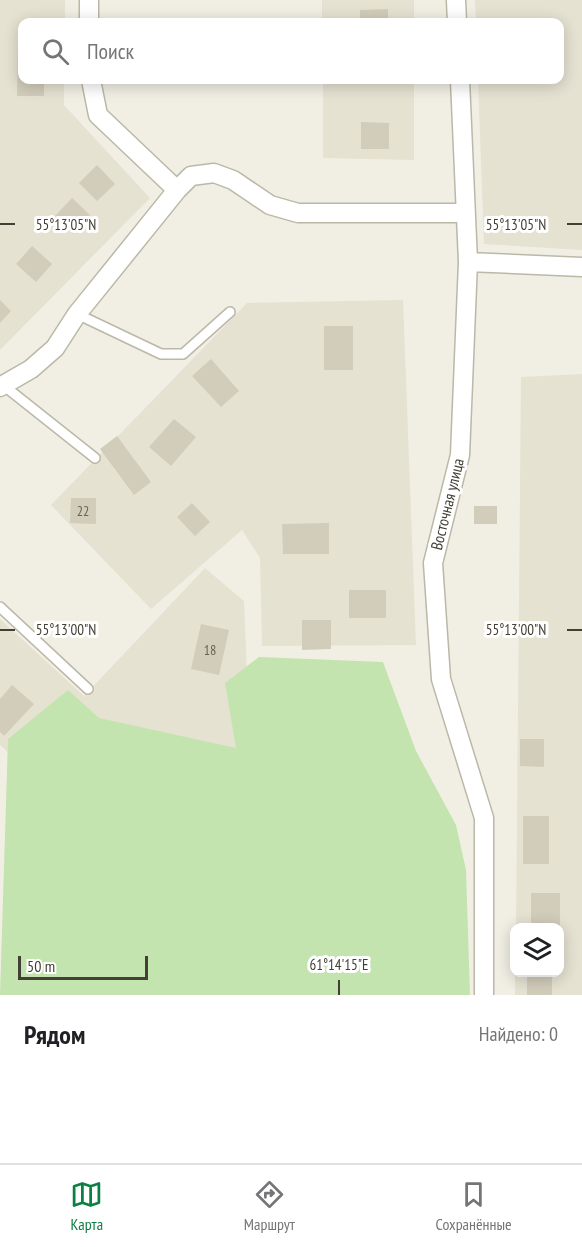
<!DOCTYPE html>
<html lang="ru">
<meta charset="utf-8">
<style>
:root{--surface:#fff;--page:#f2f2f2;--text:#202124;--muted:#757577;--line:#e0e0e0;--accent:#0b8043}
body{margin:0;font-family:"PT Sans Narrow",sans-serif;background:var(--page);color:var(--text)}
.controls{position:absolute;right:18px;bottom:18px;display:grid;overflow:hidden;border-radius:12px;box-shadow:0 3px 15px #0003}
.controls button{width:54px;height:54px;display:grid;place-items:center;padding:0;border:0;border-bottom:2px solid var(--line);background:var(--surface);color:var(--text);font:30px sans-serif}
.scale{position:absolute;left:18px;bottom:15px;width:130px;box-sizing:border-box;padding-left:6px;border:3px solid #433f34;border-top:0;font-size:16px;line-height:21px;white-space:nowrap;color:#433f34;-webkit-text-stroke:4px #fff;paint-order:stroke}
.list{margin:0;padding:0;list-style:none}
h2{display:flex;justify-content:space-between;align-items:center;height:78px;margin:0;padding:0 24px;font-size:26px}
h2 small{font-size:20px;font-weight:400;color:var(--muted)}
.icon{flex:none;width:33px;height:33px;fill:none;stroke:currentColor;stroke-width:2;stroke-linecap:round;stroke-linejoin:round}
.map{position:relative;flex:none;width:582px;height:995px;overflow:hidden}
.search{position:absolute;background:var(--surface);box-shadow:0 3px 15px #0003;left:18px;right:18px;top:18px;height:66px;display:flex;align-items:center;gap:15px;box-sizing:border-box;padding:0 21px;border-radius:12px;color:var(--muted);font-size:22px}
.sheet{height:168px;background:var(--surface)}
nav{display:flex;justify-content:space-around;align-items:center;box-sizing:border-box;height:84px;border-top:2px solid var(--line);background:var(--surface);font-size:16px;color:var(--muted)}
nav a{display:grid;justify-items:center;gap:3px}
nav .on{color:var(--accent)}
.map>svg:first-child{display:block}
.residential{fill:#e5e2d2}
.green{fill:#c3e4ae}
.building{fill:#d2ccba}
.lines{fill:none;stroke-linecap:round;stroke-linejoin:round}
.lane-casing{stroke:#bcb8a7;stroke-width:12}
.street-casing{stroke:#bcb8a7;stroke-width:21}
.lane{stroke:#fff;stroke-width:9}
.street{stroke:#fff;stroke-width:18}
.ticks{fill:none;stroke:#433f34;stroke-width:2}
.labels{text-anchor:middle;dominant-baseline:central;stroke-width:6;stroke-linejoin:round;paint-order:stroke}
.number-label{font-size:14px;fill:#676256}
.street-label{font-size:16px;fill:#433f34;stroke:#fff}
.ticks-label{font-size:15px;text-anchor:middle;fill:#433f34;stroke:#fff;stroke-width:6;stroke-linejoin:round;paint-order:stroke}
</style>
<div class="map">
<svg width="582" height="995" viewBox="0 0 582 995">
<rect width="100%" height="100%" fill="#f1efe4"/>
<path class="residential" d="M 0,0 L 65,0 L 65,22 L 22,22 L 22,80 L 64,80 L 64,105 L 150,198 L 0,350 Z
M 322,0 L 414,0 L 414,22 L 322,22 Z
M 475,0 L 582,0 L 582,250 L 484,244 L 478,80 L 560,80 L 560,22 L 476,22 Z
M 323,80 L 414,80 L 414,160 L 323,158 Z
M 403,300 L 416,645 L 262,646 L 260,558 L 242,530 L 151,609 L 51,505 L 247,303 Z
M 582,374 L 582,995 L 515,995 L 515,973 L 560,972 L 560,928 L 516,927 L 521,377 Z
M 205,568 L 244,601 L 250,754 L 20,764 L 0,745 L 0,619 L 84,696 Z"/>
<path class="green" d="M 259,657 L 383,662 L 416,751 L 456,825 L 466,870 L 470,995 L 0,995 L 8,739 L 68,690 L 99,718 L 236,748 L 225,683 Z"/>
<path class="building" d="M 388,9 L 388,22 L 360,22 L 360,10 Z
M 18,47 L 22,47 L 22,80 L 44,80 L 44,96 L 17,96 Z
M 361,122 L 389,123 L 389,149 L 361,149 Z
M 97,165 L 115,184 L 97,201 L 79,183 Z
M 72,198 L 90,215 L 73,234 L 54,217 Z
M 32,246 L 52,264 L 36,282 L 16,264 Z
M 0,300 L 11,311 L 0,323 Z
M 324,326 L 353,326 L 353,370 L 324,370 Z
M 211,359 L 239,391 L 221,407 L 192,376 Z
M 174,419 L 196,437 L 171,466 L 149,447 Z
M 117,436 L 151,482 L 134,495 L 100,449 Z
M 71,498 L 96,498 L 96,524 L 70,523 Z
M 192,503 L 210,522 L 195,536 L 177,517 Z
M 474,506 L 497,506 L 497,524 L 474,524 Z
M 329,523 L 329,554 L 283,554 L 282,524 Z
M 349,590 L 386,590 L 386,618 L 349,618 Z
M 302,620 L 331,620 L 331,649 L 302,650 Z
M 201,624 L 229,630 L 219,675 L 191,669 Z
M 12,685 L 34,704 L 4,736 L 0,732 L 0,699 Z
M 520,739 L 544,739 L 544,767 L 520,766 Z
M 523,816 L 549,816 L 549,864 L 523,864 Z
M 531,893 L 560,893 L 560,926 L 531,926 Z
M 527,972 L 552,973 L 552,995 L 527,995 Z"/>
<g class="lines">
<defs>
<path id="lane" d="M 77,314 L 161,354 L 183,354 L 230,312
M 3,385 L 95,458
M 0,607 L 88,689"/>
<path id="street" d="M 89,0 L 89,22
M 456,0 L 457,22
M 91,80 L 98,115 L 177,190
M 460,80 L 468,262 L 460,455 L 433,563 L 441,679 L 484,818 L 484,995
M 468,262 L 582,267
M 0,387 L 31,369 L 55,348 L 77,314 L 177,190 L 191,176 L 214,173 L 233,180 L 270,205 L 298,213 L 465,213"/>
</defs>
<use href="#lane" class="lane-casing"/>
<use href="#street" class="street-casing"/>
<use href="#lane" class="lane"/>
<use href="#street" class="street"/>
</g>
<path class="ticks" d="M 0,224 L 15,224M 567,224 L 582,224M 0,630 L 15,630M 567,630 L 582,630M 339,980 L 339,995"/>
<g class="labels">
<g class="number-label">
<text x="83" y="511">22</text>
<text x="210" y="650">18</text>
</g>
<g class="street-label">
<text transform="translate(447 504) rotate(-76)">Восточная улица</text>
</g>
</g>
<g class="ticks-label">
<text x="66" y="230">55°13'05"N</text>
<text x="516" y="230">55°13'05"N</text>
<text x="66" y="635">55°13'00"N</text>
<text x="516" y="635">55°13'00"N</text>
<text x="339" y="970">61°14'15"E</text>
</g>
</svg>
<div class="controls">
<button><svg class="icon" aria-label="layers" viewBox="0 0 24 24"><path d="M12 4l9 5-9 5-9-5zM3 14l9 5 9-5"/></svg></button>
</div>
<div class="scale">50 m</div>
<div class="search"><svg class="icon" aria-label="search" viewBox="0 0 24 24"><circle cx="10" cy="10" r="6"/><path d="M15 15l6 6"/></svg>Поиск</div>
</div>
<section class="sheet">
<h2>Рядом<small>Найдено: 0</small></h2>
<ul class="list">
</ul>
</section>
<nav>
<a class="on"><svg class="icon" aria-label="map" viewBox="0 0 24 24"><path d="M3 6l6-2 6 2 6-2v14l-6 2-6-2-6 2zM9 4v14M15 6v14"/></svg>Карта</a>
<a><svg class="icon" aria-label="directions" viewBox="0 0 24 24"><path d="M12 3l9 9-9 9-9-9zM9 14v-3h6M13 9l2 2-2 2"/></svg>Маршрут</a>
<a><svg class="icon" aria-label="saved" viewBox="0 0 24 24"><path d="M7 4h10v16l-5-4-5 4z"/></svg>Сохранённые</a>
</nav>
